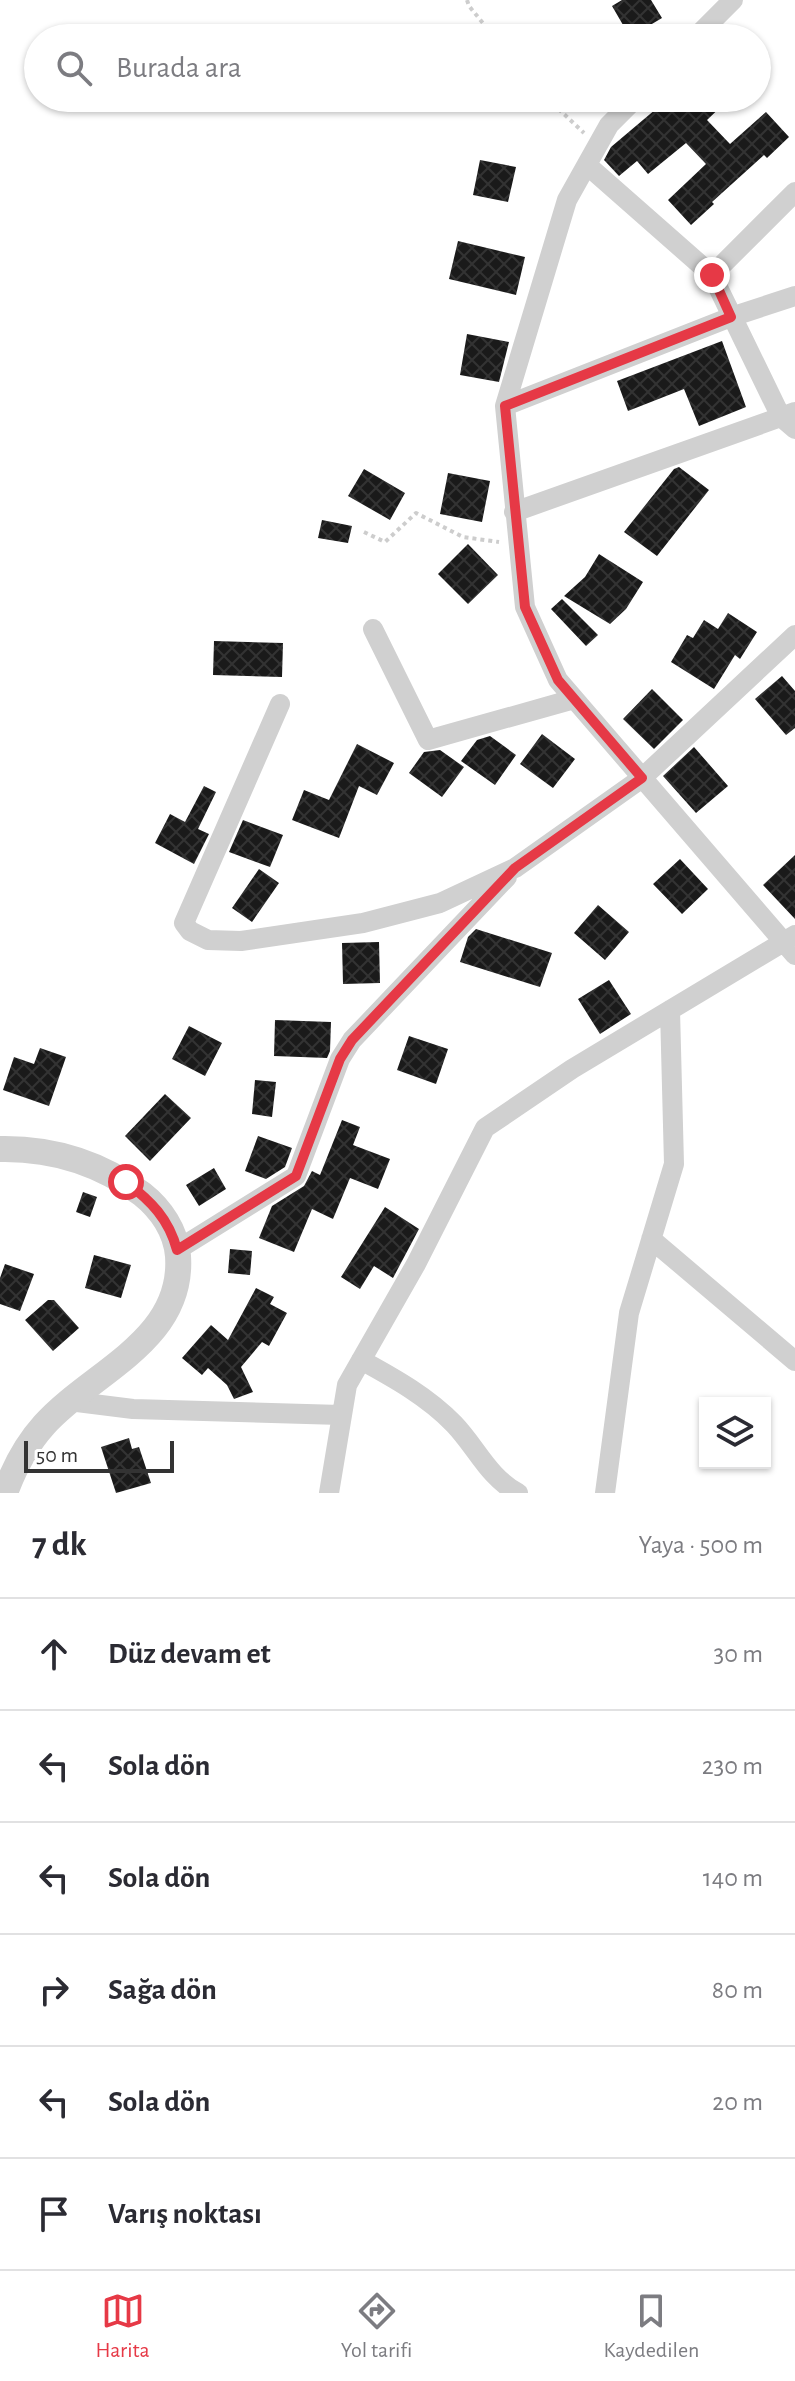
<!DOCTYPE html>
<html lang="tr">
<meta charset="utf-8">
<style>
:root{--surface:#fff;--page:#f2f2f3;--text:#2b2b33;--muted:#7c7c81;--line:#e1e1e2;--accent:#e63946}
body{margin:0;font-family:"Alegreya Sans",sans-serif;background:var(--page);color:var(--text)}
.controls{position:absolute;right:24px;bottom:24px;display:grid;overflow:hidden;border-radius:0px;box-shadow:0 2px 6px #0004}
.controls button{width:72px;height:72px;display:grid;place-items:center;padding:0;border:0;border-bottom:2px solid var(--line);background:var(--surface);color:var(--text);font:40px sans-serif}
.scale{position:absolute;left:24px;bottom:20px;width:150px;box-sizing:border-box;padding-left:8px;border:4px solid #333;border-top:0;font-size:22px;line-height:28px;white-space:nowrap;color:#333;-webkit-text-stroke:6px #fff;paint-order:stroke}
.stop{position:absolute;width:24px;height:24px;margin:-18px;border:6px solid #e63946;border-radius:50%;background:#fff}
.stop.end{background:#e63946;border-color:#fff;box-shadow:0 2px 8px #0008}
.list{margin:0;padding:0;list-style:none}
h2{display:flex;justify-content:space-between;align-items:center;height:104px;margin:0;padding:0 32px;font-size:34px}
h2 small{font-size:26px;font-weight:400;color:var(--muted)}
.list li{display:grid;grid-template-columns:52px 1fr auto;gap:24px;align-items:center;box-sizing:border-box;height:112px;padding:0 32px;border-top:2px solid var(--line)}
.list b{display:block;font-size:30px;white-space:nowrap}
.list em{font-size:26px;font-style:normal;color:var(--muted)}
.icon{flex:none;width:44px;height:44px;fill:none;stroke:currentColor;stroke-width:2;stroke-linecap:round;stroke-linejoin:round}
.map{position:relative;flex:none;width:795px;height:1493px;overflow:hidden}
.search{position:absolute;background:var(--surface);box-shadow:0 2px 6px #0004;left:24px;right:24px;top:24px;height:88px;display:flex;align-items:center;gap:20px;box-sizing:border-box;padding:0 28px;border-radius:44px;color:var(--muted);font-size:30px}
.sheet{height:776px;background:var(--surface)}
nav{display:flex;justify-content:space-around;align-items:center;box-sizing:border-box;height:112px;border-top:2px solid var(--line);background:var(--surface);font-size:22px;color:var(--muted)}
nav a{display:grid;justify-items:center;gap:4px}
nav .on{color:var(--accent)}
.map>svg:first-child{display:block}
.building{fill:url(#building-cross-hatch)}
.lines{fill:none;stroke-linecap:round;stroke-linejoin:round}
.path{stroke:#cdcdcd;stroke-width:4;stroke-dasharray:4 4;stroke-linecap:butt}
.minor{stroke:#d0d0d0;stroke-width:20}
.tertiary{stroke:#d0d0d0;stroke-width:26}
.route{stroke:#e63946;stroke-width:10}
</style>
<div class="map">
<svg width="795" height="1493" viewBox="0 0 795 1493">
<defs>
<pattern id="building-cross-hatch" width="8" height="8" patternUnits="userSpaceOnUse" patternTransform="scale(2)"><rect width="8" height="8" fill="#1a1a1a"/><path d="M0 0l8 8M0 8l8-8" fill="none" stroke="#333"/></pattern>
</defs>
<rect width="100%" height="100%" fill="#fff"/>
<path class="building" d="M 622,0 L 651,0 L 662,18 L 630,37 L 612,6 Z
M 669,98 L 730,98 L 707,120 L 730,144 L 766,112 L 789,137 L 767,158 L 764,155 L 712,202 L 714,204 L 691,225 L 668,200 L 706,164 L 686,143 L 648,174 L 637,161 L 619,176 L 604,160 L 611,147 Z
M 480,160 L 516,167 L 508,202 L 473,195 Z
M 458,241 L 525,257 L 516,295 L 449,279 Z
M 467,334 L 509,342 L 499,382 L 460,375 Z
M 722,341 L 746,407 L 699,426 L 684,389 L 628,411 L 617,381 Z
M 679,467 L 709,490 L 657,556 L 624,532 L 674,469 Z
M 364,469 L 405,493 L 390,520 L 348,496 Z
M 448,473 L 490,481 L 482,522 L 440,514 Z
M 322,520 L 352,526 L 348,543 L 318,538 Z
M 468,544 L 498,575 L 468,604 L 438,574 Z
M 599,554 L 643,582 L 626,609 L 610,624 L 564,596 L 585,577 Z
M 562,599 L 598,635 L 586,646 L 551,609 Z
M 728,613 L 757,632 L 740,659 L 735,655 L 714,689 L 671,662 L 687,635 L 693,638 L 704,620 L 718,629 Z
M 214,641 L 283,643 L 282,677 L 213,675 Z
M 782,676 L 795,691 L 795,728 L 786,735 L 755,699 Z
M 652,689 L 683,720 L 654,749 L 623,719 Z
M 542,734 L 575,759 L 553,788 L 520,764 Z
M 490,736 L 516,755 L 495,785 L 461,761 L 477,740 Z
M 357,744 L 394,763 L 377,795 L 359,786 L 339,838 L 292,820 L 304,790 L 329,800 Z
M 694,747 L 728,786 L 696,813 L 663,776 Z
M 440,750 L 464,767 L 442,797 L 409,773 L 424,752 Z
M 204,786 L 216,792 L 198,829 L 209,834 L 194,864 L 155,843 L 170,814 L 185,822 Z
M 243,820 L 283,835 L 270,867 L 229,852 Z
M 795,855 L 795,919 L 763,885 Z
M 680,859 L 708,889 L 682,914 L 653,884 Z
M 259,869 L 279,883 L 252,922 L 232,908 Z
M 598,905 L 629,932 L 605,960 L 574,933 Z
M 476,929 L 552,953 L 540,987 L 460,962 L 468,937 Z
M 379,942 L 380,983 L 343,984 L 342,943 Z
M 609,980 L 631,1014 L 600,1034 L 578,999 Z
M 275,1020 L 331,1022 L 330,1051 L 327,1058 L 274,1056 Z
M 189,1026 L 222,1043 L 205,1076 L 172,1059 Z
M 409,1036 L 448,1049 L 436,1084 L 397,1070 Z
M 40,1048 L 66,1057 L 49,1106 L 3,1090 L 14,1057 L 34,1064 Z
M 255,1080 L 276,1082 L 272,1117 L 252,1114 Z
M 165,1094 L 191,1118 L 150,1161 L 125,1136 Z
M 342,1120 L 360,1127 L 353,1145 L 390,1159 L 378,1189 L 350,1178 L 333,1219 L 312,1209 L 294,1252 L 259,1238 L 272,1206 L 304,1186 L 312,1171 L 320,1175 Z
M 258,1136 L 292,1148 L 285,1167 L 266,1179 L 245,1171 Z
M 214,1168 L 226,1189 L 199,1206 L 186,1185 Z
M 83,1192 L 97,1197 L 90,1217 L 76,1212 Z
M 385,1207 L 419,1229 L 393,1278 L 374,1266 L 360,1289 L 341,1277 Z
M 230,1249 L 252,1251 L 250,1275 L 228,1273 Z
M 94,1255 L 131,1265 L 121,1298 L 85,1288 Z
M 5,1264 L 34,1274 L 20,1311 L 0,1304 L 0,1278 Z
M 256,1288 L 274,1297 L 270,1304 L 287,1313 L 269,1346 L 262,1342 L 241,1367 L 253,1392 L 234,1399 L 227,1385 L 208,1368 L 202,1375 L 182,1358 L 211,1325 L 228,1340 Z
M 48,1300 L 54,1300 L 79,1328 L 53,1351 L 25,1320 Z
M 129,1438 L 132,1449 L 139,1447 L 151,1483 L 116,1493 L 101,1447 Z"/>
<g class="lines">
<path class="path" d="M 467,0 L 469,6 L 495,38
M 547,98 L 584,133
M 364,532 L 385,542 L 416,513 L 463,537 L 499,542"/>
<path class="minor" d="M 695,38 L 733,0
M 636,98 L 609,125 L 567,200 L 505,406 L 525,607 L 558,680 L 795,955
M 587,165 L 712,275
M 795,192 L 712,275 L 781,417 L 795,429
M 505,406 L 731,317 L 795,296
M 514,512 L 795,412
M 373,629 L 428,740 L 574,699
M 280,704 L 184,923 L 190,931 L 208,940 L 241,941 L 363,923 L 440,903 L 515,868 L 642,778 L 795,635
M 651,1239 L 795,1361
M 177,1250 L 296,1176 L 340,1059 L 352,1040 L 507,877
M 361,1360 C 394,1378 428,1397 454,1424 C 477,1448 488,1477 518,1493
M 69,1401 L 133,1409 L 341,1415
M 329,1493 L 347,1385 L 416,1264 L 485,1128 L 572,1069 L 795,935
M 605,1493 L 629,1313 L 674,1164 L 670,1010"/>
<path class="tertiary" d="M 0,1149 C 52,1148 100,1163 142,1194 C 161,1209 176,1231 178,1256 C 184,1341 91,1372 44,1425 C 26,1445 14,1468 5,1493"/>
</g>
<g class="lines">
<path class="route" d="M 126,1182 C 151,1201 169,1219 177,1250 L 296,1176 L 340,1059 L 352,1040 L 515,868 L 642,778 L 558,680 L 525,607 L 505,406 L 731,317 L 712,275"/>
</g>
</svg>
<div class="controls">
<button><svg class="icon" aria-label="layers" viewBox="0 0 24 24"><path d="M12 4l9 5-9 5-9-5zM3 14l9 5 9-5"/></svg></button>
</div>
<div class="scale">50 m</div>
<div class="stop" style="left:126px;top:1182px"></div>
<div class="stop end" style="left:712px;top:275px"></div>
<div class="search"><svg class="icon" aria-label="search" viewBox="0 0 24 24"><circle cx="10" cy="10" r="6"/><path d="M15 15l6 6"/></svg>Burada ara</div>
</div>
<section class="sheet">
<h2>7 dk<small>Yaya · 500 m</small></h2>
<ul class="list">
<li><svg class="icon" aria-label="ahead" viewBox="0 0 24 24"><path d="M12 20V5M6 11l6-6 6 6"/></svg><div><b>Düz devam et</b></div><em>30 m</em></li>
<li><svg class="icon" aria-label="left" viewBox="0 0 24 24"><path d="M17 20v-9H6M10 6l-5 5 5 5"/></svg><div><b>Sola dön</b></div><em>230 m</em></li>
<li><svg class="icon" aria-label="left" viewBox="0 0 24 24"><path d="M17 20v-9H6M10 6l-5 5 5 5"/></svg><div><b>Sola dön</b></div><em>140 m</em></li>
<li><svg class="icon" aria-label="right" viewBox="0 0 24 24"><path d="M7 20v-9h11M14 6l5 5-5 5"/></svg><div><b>Sağa dön</b></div><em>80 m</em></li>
<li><svg class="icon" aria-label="left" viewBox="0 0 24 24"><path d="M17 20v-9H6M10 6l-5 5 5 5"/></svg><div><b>Sola dön</b></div><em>20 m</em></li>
<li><svg class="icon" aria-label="arrive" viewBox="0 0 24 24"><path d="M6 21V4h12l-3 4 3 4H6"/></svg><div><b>Varış noktası</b></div></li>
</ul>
</section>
<nav>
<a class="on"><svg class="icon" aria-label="map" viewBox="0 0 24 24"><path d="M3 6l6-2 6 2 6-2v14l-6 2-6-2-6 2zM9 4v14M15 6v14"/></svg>Harita</a>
<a><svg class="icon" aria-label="directions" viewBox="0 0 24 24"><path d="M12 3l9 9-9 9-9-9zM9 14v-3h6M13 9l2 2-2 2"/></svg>Yol tarifi</a>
<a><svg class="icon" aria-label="saved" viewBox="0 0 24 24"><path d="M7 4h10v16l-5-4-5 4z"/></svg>Kaydedilen</a>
</nav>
